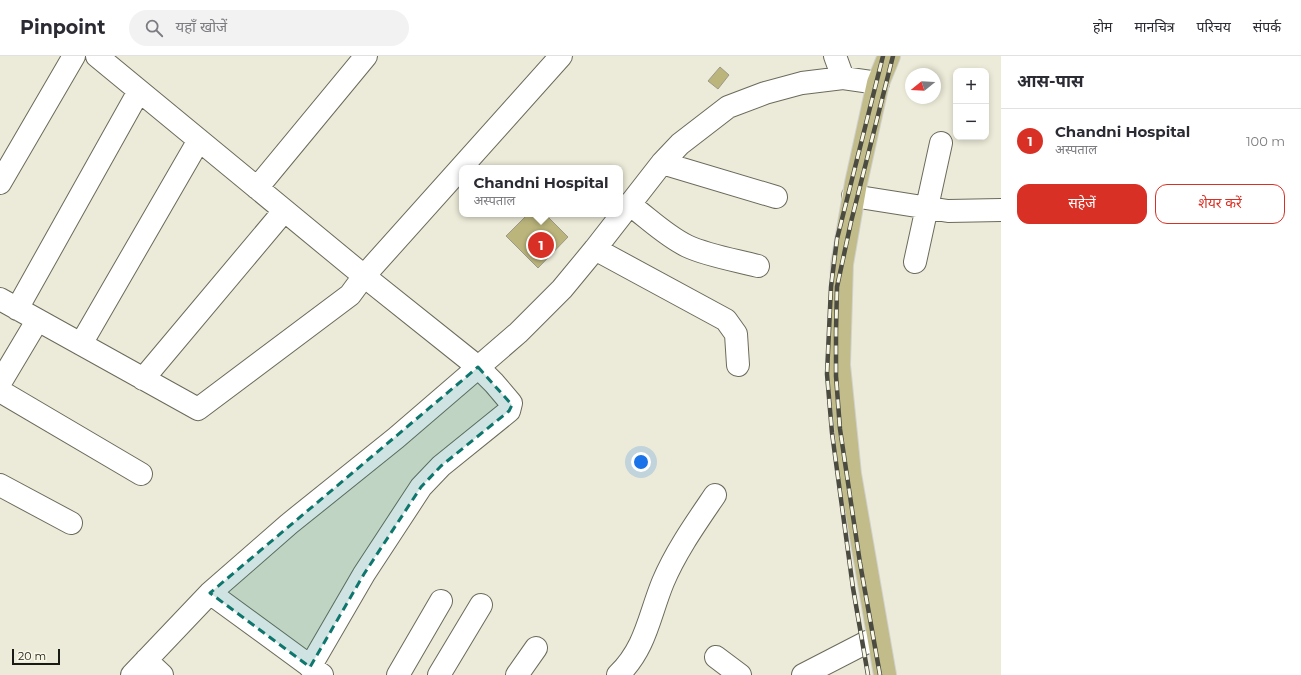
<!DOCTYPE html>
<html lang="hi">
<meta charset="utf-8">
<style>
:root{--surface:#fff;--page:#f2f2f3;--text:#2b2b33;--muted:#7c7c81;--line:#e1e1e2;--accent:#d93025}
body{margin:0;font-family:Montserrat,"Noto Sans Devanagari",sans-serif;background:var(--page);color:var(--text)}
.controls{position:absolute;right:12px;top:12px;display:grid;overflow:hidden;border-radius:8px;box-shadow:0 2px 6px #0003}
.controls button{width:36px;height:36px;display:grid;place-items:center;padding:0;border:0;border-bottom:1px solid var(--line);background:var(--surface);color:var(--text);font:20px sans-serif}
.compass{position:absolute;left:905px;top:12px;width:36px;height:36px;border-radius:50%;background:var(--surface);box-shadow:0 2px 6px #0003;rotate:252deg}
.scale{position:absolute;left:12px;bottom:10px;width:48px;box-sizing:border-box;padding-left:4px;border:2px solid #1b1b15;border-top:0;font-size:11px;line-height:14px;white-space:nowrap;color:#1b1b15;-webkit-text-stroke:3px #f9f8e7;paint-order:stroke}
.you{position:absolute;left:641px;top:406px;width:14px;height:14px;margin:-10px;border:3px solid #fff;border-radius:50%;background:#1a73e8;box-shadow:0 0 0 6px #1a73e833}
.badge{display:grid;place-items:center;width:26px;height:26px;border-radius:50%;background:var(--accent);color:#fff;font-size:13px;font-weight:700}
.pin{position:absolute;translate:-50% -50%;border:2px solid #fff;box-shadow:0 1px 4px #0006}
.popup{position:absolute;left:459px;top:109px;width:164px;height:52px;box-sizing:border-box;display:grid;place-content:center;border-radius:8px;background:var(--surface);filter:drop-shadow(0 1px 3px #0005);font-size:13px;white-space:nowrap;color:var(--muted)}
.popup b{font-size:15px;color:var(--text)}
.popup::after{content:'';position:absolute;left:50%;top:100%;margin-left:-8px;border:8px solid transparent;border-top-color:var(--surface)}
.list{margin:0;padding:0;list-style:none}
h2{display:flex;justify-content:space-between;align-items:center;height:52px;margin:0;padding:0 16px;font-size:17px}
h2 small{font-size:13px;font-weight:400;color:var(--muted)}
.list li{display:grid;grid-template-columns:26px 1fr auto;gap:12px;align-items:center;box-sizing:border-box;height:64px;padding:0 16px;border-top:1px solid var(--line)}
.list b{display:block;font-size:15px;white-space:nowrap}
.list p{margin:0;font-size:13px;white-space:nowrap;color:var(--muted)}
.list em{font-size:13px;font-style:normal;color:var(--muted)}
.actions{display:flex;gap:8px;padding:12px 16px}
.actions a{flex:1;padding:9px 0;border:1px solid var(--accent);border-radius:12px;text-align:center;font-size:14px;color:var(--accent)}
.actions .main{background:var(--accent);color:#fff}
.icon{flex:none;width:22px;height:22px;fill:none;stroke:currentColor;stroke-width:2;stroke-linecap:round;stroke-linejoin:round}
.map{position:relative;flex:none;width:1001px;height:619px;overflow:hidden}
header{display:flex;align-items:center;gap:24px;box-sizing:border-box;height:56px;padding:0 20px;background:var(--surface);border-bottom:1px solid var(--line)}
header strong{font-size:19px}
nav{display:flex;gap:22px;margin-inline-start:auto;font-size:14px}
.search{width:280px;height:36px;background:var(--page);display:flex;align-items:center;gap:10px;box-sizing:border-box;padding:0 14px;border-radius:22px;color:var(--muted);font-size:15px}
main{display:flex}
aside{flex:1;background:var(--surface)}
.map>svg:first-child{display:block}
.building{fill:#bbb57c;stroke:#9b9a8a}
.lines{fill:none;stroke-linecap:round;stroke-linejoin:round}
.minor-casing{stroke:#6c6a5b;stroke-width:24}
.major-casing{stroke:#d1d1d0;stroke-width:24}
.minor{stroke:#fff;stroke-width:22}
.major{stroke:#c1bc89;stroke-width:22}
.rail-casing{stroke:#4b4b42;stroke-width:4.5}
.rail{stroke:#f9f8e7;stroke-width:3;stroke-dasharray:9;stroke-linecap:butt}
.marked{fill:#0f766e;fill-opacity:0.2;stroke:#0f766e;stroke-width:3;stroke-dasharray:8 5;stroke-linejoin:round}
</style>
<header>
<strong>Pinpoint</strong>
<div class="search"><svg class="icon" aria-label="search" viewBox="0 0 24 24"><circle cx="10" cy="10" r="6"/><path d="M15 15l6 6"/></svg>यहाँ खोजें</div>
<nav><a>होम</a><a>मानचित्र</a><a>परिचय</a><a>संपर्क</a></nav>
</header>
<main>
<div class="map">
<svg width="1001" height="619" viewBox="0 0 1001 619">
<rect width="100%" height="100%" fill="#ecebd9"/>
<path class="building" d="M 720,11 L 729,19 L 718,33 L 708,25 Z
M 528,158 L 545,158 L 568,181 L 538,212 L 506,180 Z"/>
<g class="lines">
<defs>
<path id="minor" d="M 97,0 L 364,220 L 478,311 L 494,327 L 511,347 L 509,355 L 441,410 L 421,431 L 364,518 L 310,611
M 835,0 L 843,22
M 662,107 L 776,141
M 0,127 L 74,0
M 257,132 L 366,0
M 853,140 L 948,155 L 1001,154
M 629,148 C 648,162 666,180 687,190 C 709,200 735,204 758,210
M 595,193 L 726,264 L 736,278 L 738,309
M 915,206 L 941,87
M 0,243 L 198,353 L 350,239 L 364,220 L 561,0
M 17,253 L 139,35
M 81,288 L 199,84
M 143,323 L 284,155
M 0,327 L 37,265
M 0,335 L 141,418
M 0,429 L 71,467
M 210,537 L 322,619
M 716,601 L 740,619
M 146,604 L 162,619
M 132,619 L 210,537 L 289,468 L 396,382 L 518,277 L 562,233 L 595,193 L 662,107 L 680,88 L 728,51 L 765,37 L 802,27 L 843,22 L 878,27
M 398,619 L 441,545
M 439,619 L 481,549
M 517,619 L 536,592
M 618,619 C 646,592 649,560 663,526 C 676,495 696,467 715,439
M 803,619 L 867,586"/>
<path id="major" d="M 885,619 L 850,418 L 839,309 L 842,208 L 856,127 L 878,27 L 889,0"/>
</defs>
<use href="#minor" class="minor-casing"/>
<use href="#major" class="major-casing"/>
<use href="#minor" class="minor"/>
<use href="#major" class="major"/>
<defs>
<path id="rail" d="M 868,619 L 853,532 L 832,377 L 827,318 L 831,231 L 837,183 L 883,0
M 880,619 L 860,507 L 840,373 L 836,320 L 836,275 L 837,231 L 851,166 L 893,0"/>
</defs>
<use href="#rail" class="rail-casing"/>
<use href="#rail" class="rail"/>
</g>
<path class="marked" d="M 478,311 L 512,349 L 509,355 L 441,410 L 421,431 L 364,518 L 310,611 L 210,537 Z"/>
</svg>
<div class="controls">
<button>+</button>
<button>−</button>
</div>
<svg class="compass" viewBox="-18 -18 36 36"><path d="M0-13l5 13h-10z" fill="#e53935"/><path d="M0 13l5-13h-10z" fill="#7c7c81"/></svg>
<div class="scale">20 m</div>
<div class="you"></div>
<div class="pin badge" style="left:541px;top:189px">1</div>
<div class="popup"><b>Chandni Hospital</b>अस्पताल</div>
</div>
<aside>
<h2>आस-पास<small></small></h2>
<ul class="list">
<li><span class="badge">1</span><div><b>Chandni Hospital</b><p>अस्पताल</p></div><em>100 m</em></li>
</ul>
<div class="actions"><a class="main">सहेजें</a><a>शेयर करें</a></div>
</aside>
</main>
